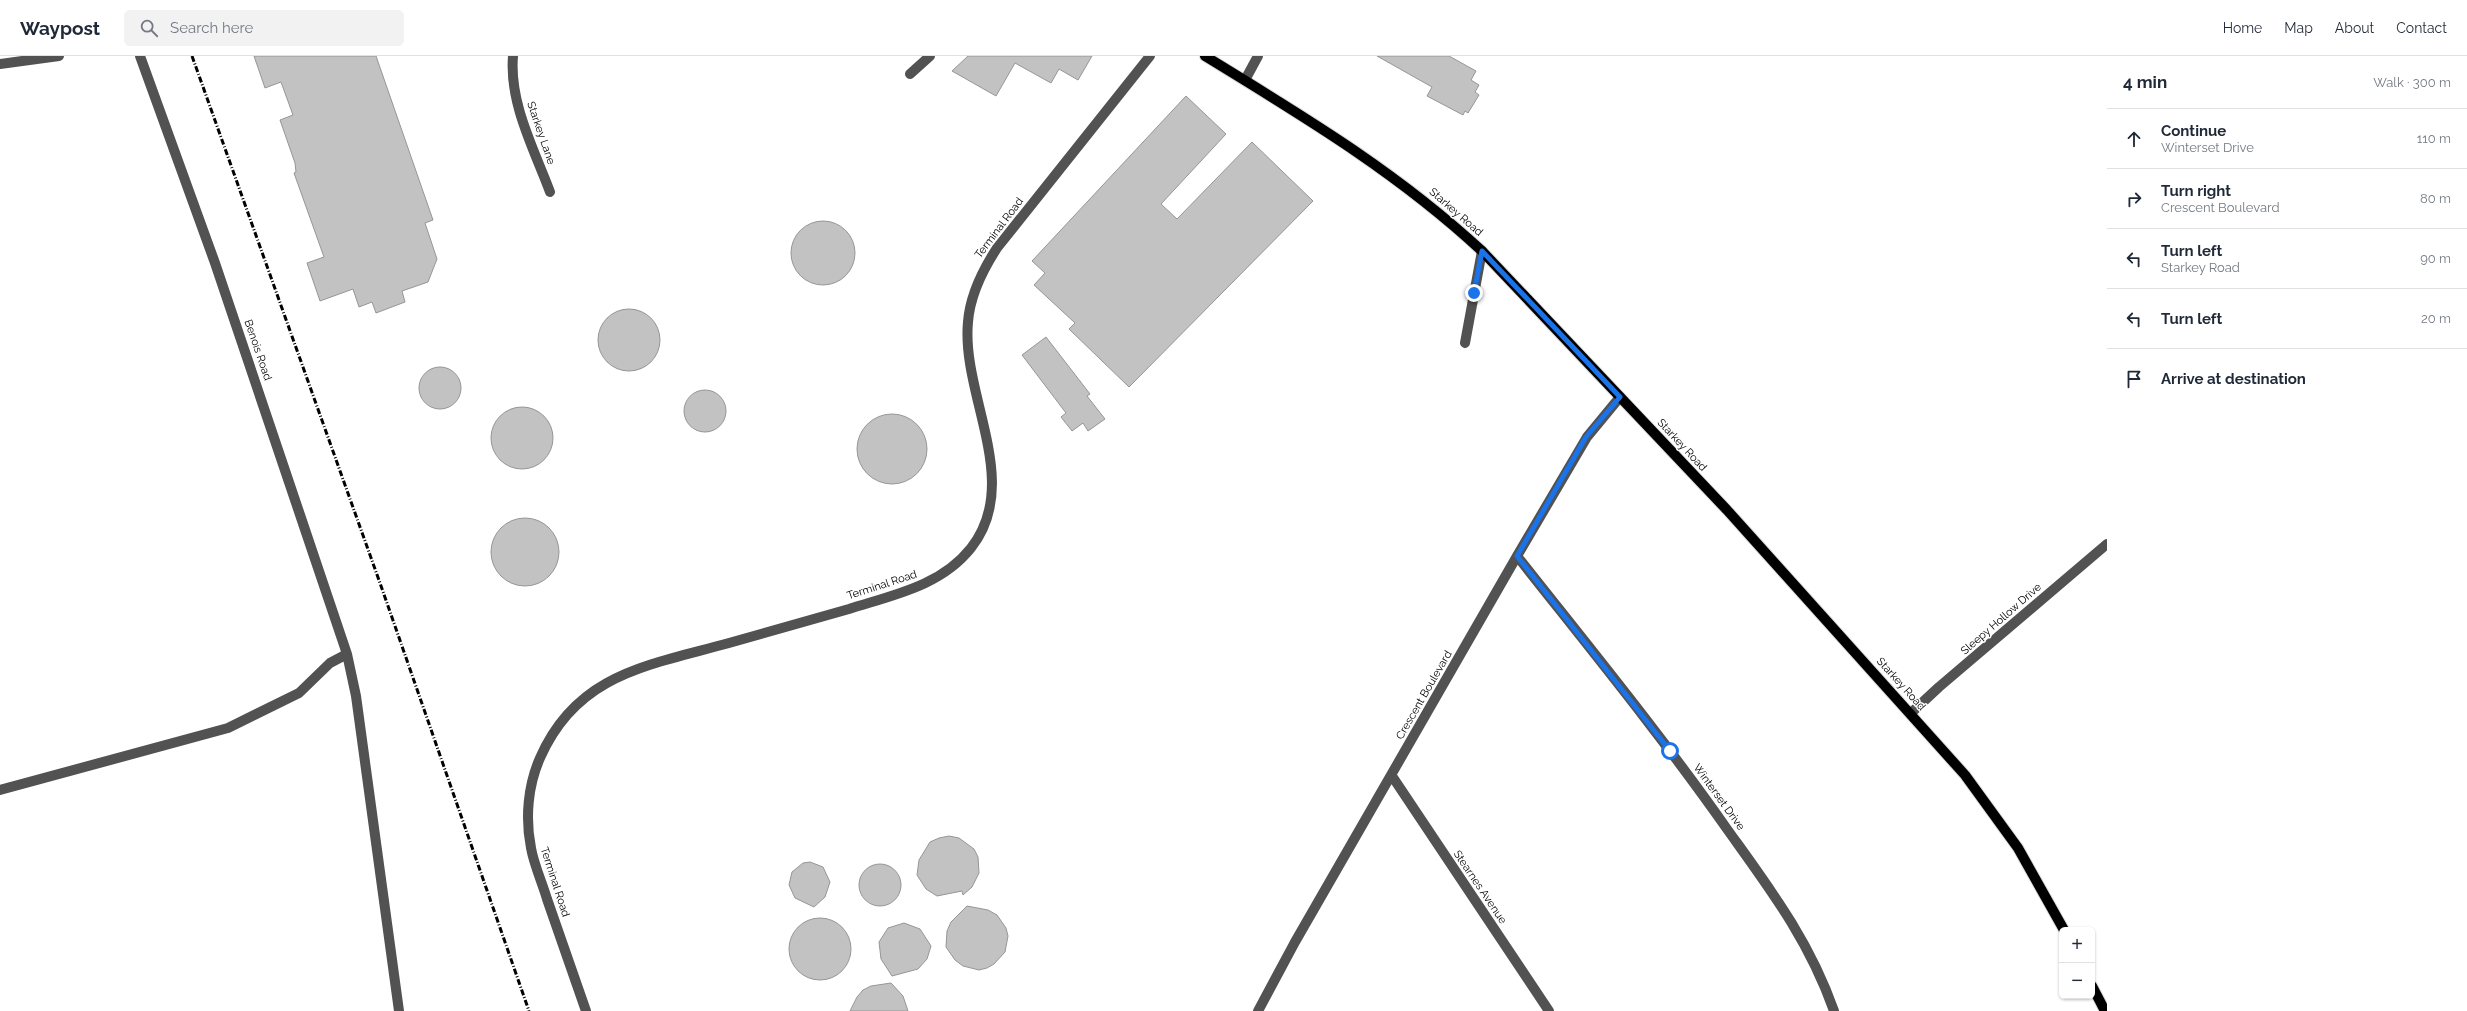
<!DOCTYPE html>
<meta charset="utf-8">
<style>
:root{--surface:#fff;--page:#f2f2f3;--text:#1f2937;--muted:#747a83;--line:#e0e1e3}
body{margin:0;font-family:Raleway,sans-serif;background:var(--page);color:var(--text)}
.controls{position:absolute;right:12px;bottom:12px;display:grid;overflow:hidden;border-radius:6px;box-shadow:0 1px 3px #0004}
.controls button{width:36px;height:36px;display:grid;place-items:center;padding:0;border:0;border-bottom:1px solid var(--line);background:var(--surface);color:var(--text);font:20px sans-serif}
.stop{position:absolute;width:12px;height:12px;margin:-9px;border:3px solid #1a73e8;border-radius:50%;background:#fff}
.stop.end{background:#1a73e8;border-color:#fff;box-shadow:0 1px 4px #0008}
.list{margin:0;padding:0;list-style:none}
h2{display:flex;justify-content:space-between;align-items:center;height:52px;margin:0;padding:0 16px;font-size:17px}
h2 small{font-size:13px;font-weight:400;color:var(--muted)}
.list li{display:grid;grid-template-columns:26px 1fr auto;gap:12px;align-items:center;box-sizing:border-box;height:60px;padding:0 16px;border-top:1px solid var(--line)}
.list b{display:block;font-size:15px;white-space:nowrap}
.list p{margin:0;font-size:13px;white-space:nowrap;color:var(--muted)}
.list em{font-size:13px;font-style:normal;color:var(--muted)}
.icon{flex:none;width:22px;height:22px;fill:none;stroke:currentColor;stroke-width:2;stroke-linecap:round;stroke-linejoin:round}
.map{position:relative;flex:none;width:2107px;height:955px;overflow:hidden}
header{display:flex;align-items:center;gap:24px;box-sizing:border-box;height:56px;padding:0 20px;background:var(--surface);border-bottom:1px solid var(--line)}
header strong{font-size:19px}
nav{display:flex;gap:22px;margin-inline-start:auto;font-size:14px}
.search{width:280px;height:36px;background:var(--page);display:flex;align-items:center;gap:10px;box-sizing:border-box;padding:0 14px;border-radius:6px;color:var(--muted);font-size:15px}
main{display:flex}
aside{flex:1;background:var(--surface)}
.map>svg:first-child{display:block}
.building{fill:#c2c2c2;stroke:#969696}
.lines{fill:none;stroke-linecap:round;stroke-linejoin:round}
.major-casing{stroke:#dbdbdb;stroke-width:12}
.minor{stroke:#525252;stroke-width:10}
.major{stroke:#000;stroke-width:10}
.rail{stroke:#000;stroke-width:3;stroke-dasharray:6 2 1 2;stroke-linecap:butt}
.route{stroke:#1a73e8;stroke-width:5}
.labels{text-anchor:middle;dominant-baseline:central;stroke-width:3;stroke-linejoin:round;paint-order:stroke}
.street-label{font-size:11px;fill:#000;stroke:#fff}
</style>
<header>
<strong>Waypost</strong>
<div class="search"><svg class="icon" aria-label="search" viewBox="0 0 24 24"><circle cx="10" cy="10" r="6"/><path d="M15 15l6 6"/></svg>Search here</div>
<nav><a>Home</a><a>Map</a><a>About</a><a>Contact</a></nav>
</header>
<main>
<div class="map">
<svg width="2107" height="955" viewBox="0 0 2107 955">
<rect width="100%" height="100%" fill="#fff"/>
<path class="building" d="M 254,0 L 376,0 L 433,164 L 425,167 L 437,203 L 428,226 L 402,235 L 405,246 L 376,257 L 372,246 L 359,251 L 353,233 L 320,245 L 307,207 L 324,201 L 294,117 L 296,116 L 295,107 L 280,64 L 293,59 L 281,26 L 265,32 Z
M 968,0 L 1092,0 L 1078,24 L 1059,13 L 1051,27 L 1015,7 L 996,40 L 952,15 Z
M 1377,0 L 1449,0 L 1476,15 L 1471,24 L 1479,29 L 1475,36 L 1479,39 L 1468,57 L 1465,55 L 1463,59 L 1427,40 L 1432,31 Z
M 1186,40 L 1226,78 L 1161,148 L 1177,163 L 1252,86 L 1313,145 L 1129,331 L 1069,273 L 1075,267 L 1034,229 L 1045,217 L 1032,205 Z
M791 197a32 32 0 1 1 64 0a32 32 0 1 1-64 0Z
M598 284a31 31 0 1 1 62 0a31 31 0 1 1-62 0Z
M 1046,281 L 1090,338 L 1087,340 L 1105,363 L 1088,375 L 1083,367 L 1072,375 L 1061,361 L 1066,357 L 1022,299 Z
M419 332a21 21 0 1 1 42 0a21 21 0 1 1-42 0Z
M684 355a21 21 0 1 1 42 0a21 21 0 1 1-42 0Z
M491 382a31 31 0 1 1 62 0a31 31 0 1 1-62 0Z
M857 393a35 35 0 1 1 70 0a35 35 0 1 1-70 0Z
M491 496a34 34 0 1 1 68 0a34 34 0 1 1-68 0Z
M 949,780 L 959,782 L 974,793 L 978,801 L 979,817 L 972,831 L 963,839 L 962,835 L 937,840 L 926,833 L 917,819 L 919,804 L 930,786 L 939,782 Z
M 810,806 L 823,811 L 830,826 L 825,841 L 814,851 L 795,842 L 789,829 L 792,816 L 803,807 Z
M859 829a21 21 0 1 1 42 0a21 21 0 1 1-42 0Z
M 967,850 L 988,854 L 997,859 L 1006,872 L 1008,880 L 1005,896 L 994,908 L 987,912 L 979,914 L 963,910 L 955,904 L 946,891 L 947,875 L 951,866 Z
M789 893a31 31 0 1 1 62 0a31 31 0 1 1-62 0Z
M 904,867 L 920,873 L 931,890 L 927,903 L 918,913 L 892,920 L 881,903 L 879,886 L 888,872 Z
M 891,927 L 903,940 L 908,955 L 850,955 L 857,941 L 863,934 L 871,930 Z"/>
<g class="lines">
<defs>
<path id="major" d="M 1205,0 C 1303,60 1397,116 1482,195 L 1727,454 L 1965,719 L 2018,792 L 2064,874
M 2092,930 L 2105,955"/>
</defs>
<use href="#major" class="major-casing"/>
<path class="minor" d="M 140,0 L 215,207 L 347,598 L 356,640 L 399,955
M 513,0 C 509,47 534,93 550,136
M 0,8 L 59,0
M 910,18 L 930,0
M 1245,24 L 1258,0
M 1465,287 L 1482,195
M 1517,500 C 1588,590 1661,679 1727,773 C 1770,833 1809,884 1834,955
M 1911,657 L 1939,631 L 2107,488
M 1392,720 L 1549,955
M 0,734 L 228,672 L 299,637 L 330,607 L 347,598
M 586,955 C 573,918 560,880 547,843 C 542,826 534,809 531,792 C 525,762 528,729 540,702 C 577,617 650,609 729,587 C 769,576 809,564 849,553 C 893,539 941,530 971,492 C 1023,426 961,339 968,266 C 970,239 982,215 997,192 L 1150,0
M 1258,955 L 1295,886 L 1517,500 L 1587,381 L 1620,341"/>
<use href="#major" class="major"/>
<path class="rail" d="M 192,0 L 380,527 L 529,955"/>
</g>
<g class="lines">
<path class="route" d="M 1474,237 L 1482,195 L 1620,341 L 1586,381 L 1517,500 L 1670,695"/>
</g>
<g class="labels">
<g class="street-label">
<text transform="translate(541 77) rotate(71)">Starkey Lane</text>
<text transform="translate(1456 156) rotate(41)">Starkey Road</text>
<text transform="translate(999 172) rotate(-53)">Terminal Road</text>
<text transform="translate(258 294) rotate(71)">Benois Road</text>
<text transform="translate(1682 389) rotate(47)">Starkey Road</text>
<text transform="translate(882 529) rotate(-18)">Terminal Road</text>
<text transform="translate(2001 563) rotate(-41)">Sleepy Hollow Drive</text>
<text transform="translate(1901 628) rotate(48)">Starkey Road</text>
<text transform="translate(1424 639) rotate(-60)">Crescent Boulevard</text>
<text transform="translate(1719 741) rotate(54)">Winterset Drive</text>
<text transform="translate(555 826) rotate(72)">Terminal Road</text>
<text transform="translate(1480 831) rotate(56)">Stearnes Avenue</text>
</g>
</g>
</svg>
<div class="controls">
<button>+</button>
<button>−</button>
</div>
<div class="stop" style="left:1670px;top:695px"></div>
<div class="stop end" style="left:1474px;top:237px"></div>
</div>
<aside>
<h2>4 min<small>Walk · 300 m</small></h2>
<ul class="list">
<li><svg class="icon" aria-label="ahead" viewBox="0 0 24 24"><path d="M12 20V5M6 11l6-6 6 6"/></svg><div><b>Continue</b><p>Winterset Drive</p></div><em>110 m</em></li>
<li><svg class="icon" aria-label="right" viewBox="0 0 24 24"><path d="M7 20v-9h11M14 6l5 5-5 5"/></svg><div><b>Turn right</b><p>Crescent Boulevard</p></div><em>80 m</em></li>
<li><svg class="icon" aria-label="left" viewBox="0 0 24 24"><path d="M17 20v-9H6M10 6l-5 5 5 5"/></svg><div><b>Turn left</b><p>Starkey Road</p></div><em>90 m</em></li>
<li><svg class="icon" aria-label="left" viewBox="0 0 24 24"><path d="M17 20v-9H6M10 6l-5 5 5 5"/></svg><div><b>Turn left</b></div><em>20 m</em></li>
<li><svg class="icon" aria-label="arrive" viewBox="0 0 24 24"><path d="M6 21V4h12l-3 4 3 4H6"/></svg><div><b>Arrive at destination</b></div></li>
</ul>
</aside>
</main>
